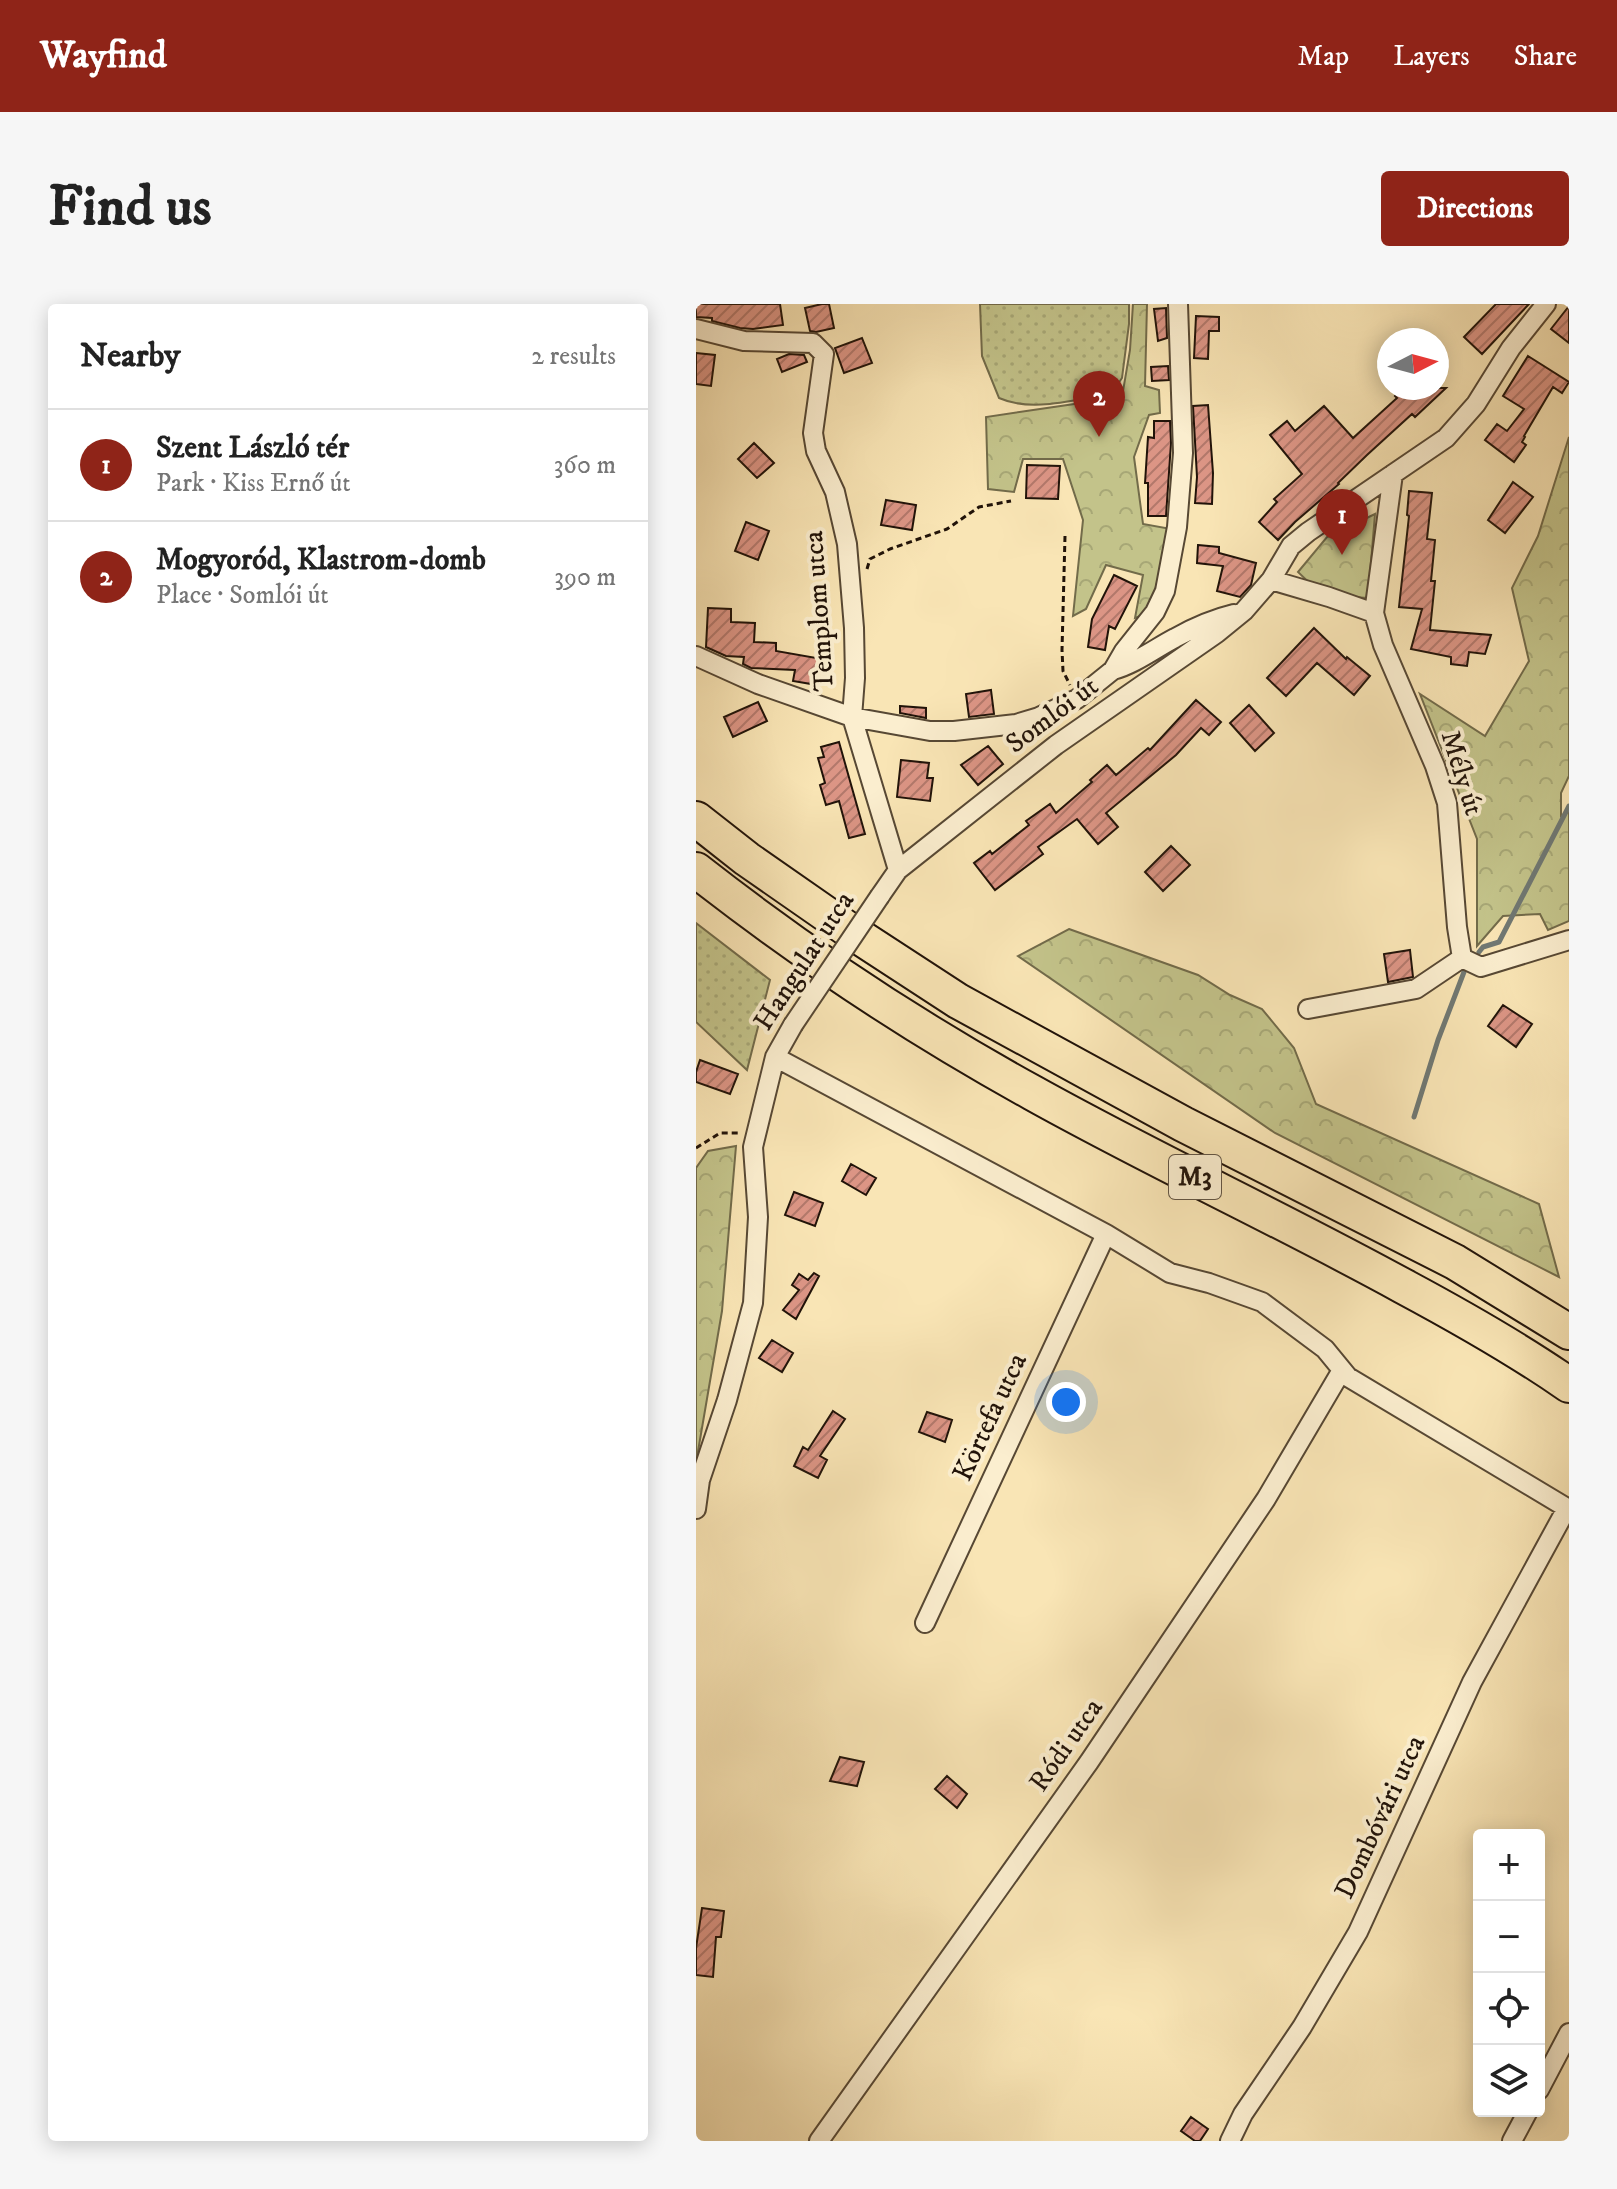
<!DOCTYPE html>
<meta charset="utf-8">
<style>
:root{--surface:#fff;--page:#f6f6f6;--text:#222;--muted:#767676;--line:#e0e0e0;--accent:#8f2418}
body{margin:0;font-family:"IM FELL DW Pica",serif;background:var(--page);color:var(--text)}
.controls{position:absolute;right:24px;bottom:24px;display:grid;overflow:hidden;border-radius:8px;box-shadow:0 4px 20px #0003}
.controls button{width:72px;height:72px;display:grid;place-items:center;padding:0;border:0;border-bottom:2px solid var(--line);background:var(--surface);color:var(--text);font:40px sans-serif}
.compass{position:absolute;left:681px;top:24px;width:72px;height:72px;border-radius:50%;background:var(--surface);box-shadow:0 4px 20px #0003;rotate:84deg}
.you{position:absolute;left:370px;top:1098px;width:28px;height:28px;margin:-20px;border:6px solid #fff;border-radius:50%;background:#1a73e8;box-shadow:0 0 0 12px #1a73e833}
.badge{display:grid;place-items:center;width:52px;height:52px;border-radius:50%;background:var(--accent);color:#fff;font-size:26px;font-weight:700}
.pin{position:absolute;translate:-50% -66px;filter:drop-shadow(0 2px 4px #0008)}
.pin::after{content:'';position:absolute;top:42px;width:28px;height:24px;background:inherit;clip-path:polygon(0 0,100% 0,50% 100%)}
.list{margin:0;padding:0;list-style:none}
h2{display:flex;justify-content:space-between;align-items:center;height:104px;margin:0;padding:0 32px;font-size:34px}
h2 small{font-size:26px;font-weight:400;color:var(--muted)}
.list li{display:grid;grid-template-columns:52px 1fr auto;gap:24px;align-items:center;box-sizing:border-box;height:112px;padding:0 32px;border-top:2px solid var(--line)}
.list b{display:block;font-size:30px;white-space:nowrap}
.list p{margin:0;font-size:26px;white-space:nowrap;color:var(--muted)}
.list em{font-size:26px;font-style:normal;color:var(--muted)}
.icon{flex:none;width:44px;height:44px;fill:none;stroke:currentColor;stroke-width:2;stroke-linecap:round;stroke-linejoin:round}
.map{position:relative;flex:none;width:873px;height:1837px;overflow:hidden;border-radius:8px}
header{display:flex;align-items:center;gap:48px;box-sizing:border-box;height:112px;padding:0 40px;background:var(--accent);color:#fff}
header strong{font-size:38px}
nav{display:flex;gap:44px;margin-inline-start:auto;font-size:28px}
.intro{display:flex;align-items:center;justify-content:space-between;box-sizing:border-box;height:192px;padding:0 48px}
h1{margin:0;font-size:56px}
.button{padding:20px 36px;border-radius:8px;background:var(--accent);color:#fff;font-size:28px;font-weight:700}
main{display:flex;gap:48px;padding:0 48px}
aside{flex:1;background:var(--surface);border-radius:8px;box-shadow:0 4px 20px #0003}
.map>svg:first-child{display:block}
.grass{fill:url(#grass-dots);stroke:#726b4a;stroke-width:2}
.forest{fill:url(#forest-crowns);stroke:#726b4a;stroke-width:2}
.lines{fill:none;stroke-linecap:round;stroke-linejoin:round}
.stream{stroke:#707873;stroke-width:5}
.building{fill:url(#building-hatch);stroke:#211309;stroke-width:2}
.street-casing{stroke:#574834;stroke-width:22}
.highway-casing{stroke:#211309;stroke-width:38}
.path{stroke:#211309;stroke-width:3;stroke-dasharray:6 4;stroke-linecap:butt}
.street{stroke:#fbeecf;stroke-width:18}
.highway{stroke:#f9e5b5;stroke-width:34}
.street-bridge-casing{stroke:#574834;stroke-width:22;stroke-linecap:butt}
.street-bridge{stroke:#fbeecf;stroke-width:18}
.labels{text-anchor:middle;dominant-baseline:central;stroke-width:8;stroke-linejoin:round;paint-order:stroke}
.shield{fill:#fbeecf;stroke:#625544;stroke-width:2}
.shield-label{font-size:26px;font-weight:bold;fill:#211309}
.street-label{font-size:28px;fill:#211309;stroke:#fbeecf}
</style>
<header>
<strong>Wayfind</strong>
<nav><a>Map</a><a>Layers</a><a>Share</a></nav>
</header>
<div class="intro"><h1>Find us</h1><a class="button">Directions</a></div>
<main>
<aside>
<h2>Nearby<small>2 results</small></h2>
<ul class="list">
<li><span class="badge">1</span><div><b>Szent László tér</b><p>Park · Kiss Ernő út</p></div><em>360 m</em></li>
<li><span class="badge">2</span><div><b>Mogyoród, Klastrom-domb</b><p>Place · Somlói út</p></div><em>390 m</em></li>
</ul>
</aside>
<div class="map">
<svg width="873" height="1837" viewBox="0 0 873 1837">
<defs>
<pattern id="grass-dots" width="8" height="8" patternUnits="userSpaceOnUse" patternTransform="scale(2)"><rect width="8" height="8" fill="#c3c38a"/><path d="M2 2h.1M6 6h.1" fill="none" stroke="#a7a776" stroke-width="1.8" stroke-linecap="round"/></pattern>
<pattern id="forest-crowns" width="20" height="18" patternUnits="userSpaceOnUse" patternTransform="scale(2)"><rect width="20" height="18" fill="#c3c38a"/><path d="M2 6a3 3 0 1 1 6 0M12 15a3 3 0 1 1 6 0" fill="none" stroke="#a7a776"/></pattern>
<pattern id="building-hatch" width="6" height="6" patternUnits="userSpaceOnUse" patternTransform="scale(2)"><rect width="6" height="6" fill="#dc9585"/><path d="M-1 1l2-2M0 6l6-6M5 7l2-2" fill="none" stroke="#b2786b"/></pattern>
</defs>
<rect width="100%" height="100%" fill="#f9e5b5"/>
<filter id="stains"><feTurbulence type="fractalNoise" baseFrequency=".0025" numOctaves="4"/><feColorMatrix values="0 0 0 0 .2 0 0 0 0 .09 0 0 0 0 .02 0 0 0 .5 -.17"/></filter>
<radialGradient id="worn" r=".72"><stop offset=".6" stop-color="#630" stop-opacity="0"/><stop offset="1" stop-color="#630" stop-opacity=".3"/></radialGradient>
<path class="grass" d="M 284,0 L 433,0 L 433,20 L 426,74 L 415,90 C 379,95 337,109 303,94 L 286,52 Z
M 0,619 L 74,676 L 51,766 L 0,718 Z"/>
<path class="forest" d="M 437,0 L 451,0 L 449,82 L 463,86 L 464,109 L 453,111 L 438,153 L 447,220 L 475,225 L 453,309 L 439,314 L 447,271 L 410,261 L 390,305 L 377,312 L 387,216 L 367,155 L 327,155 L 318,188 L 292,185 L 290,113 L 426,93 L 434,46 Z
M 873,133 L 873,472 L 865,489 L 865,512 L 873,507 L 873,617 L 852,626 L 844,610 L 807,612 L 781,642 L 781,535 L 724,390 L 789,432 L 833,357 L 816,284 L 842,232 Z
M 679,210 L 672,294 L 626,291 L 602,268 L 631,233 Z
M 373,625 L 502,671 L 534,691 L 566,705 L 598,744 L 620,800 L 843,900 L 863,973 L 579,829 L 322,652 Z
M 40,842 L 26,1007 L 0,1159 L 0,864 L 12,847 Z"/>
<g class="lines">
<path class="stream" d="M 783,648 L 787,643 L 803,638 L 873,502
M 718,813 L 742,736 L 768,668"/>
</g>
<path class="building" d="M 0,0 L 84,0 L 87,21 L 57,25 L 44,24 L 16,17 L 16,14 L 0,13 Z
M 126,0 L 133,0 L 138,24 L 120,28 L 114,27 L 109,4 Z
M 800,0 L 833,0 L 786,50 L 768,33 Z
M 873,2 L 873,39 L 855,25 Z
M 470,4 L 471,34 L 462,37 L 458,5 Z
M 500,12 L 523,13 L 523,27 L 513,27 L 512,55 L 498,54 Z
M 166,34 L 176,59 L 148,69 L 139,44 Z
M 0,49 L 19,51 L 15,82 L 0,80 Z
M 93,50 L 108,51 L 111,58 L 86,68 L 81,55 Z
M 832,52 L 873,78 L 866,89 L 857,83 L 828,132 L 829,133 L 826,138 L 830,141 L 818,158 L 789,136 L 801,120 L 811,127 L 828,105 L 807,92 Z
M 472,62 L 473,76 L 456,77 L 455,63 Z
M 707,84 L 750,84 L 719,113 L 716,110 L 671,151 L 642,179 L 643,180 L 599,218 L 582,236 L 563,218 L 581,198 L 578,195 L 606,170 L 574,131 L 591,117 L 599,127 L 628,102 L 657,134 L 701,94 L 699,92 Z
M 512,101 L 517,169 L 516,200 L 499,199 L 501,173 L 497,102 Z
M 458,117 L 474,117 L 475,139 L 470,212 L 452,212 L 452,179 L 449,179 L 452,133 L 458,134 Z
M 58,139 L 78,159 L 61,174 L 42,155 Z
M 331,161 L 364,162 L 362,195 L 330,194 Z
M 817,178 L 837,193 L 809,229 L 792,216 Z
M 713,187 L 736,189 L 731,235 L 739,236 L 735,277 L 739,277 L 734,326 L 795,331 L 789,350 L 773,348 L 771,362 L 755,360 L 755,353 L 715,345 L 726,305 L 703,303 L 713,212 L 711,211 Z
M 190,196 L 220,201 L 216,226 L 185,221 Z
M 50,218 L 73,227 L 62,256 L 39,247 Z
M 502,241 L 523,243 L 523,249 L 560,259 L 555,281 L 544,293 L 521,287 L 527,262 L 501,259 Z
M 418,271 L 441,282 L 419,325 L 413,322 L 409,346 L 392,343 L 396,315 Z
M 12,304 L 35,305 L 35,318 L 59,319 L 58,338 L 80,339 L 80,347 L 126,355 L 121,381 L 97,377 L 99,366 L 55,364 L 47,360 L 48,353 L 30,352 L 10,343 Z
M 618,324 L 650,355 L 651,353 L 674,372 L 658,391 L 621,359 L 590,392 L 571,374 Z
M 295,386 L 298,410 L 273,413 L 270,390 Z
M 500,396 L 525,418 L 513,431 L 505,424 L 480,451 L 410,509 L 422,523 L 402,540 L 381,515 L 342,543 L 347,550 L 299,586 L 278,559 L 294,547 L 296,550 L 333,521 L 330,517 L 354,500 L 360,509 L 396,478 L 394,476 L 411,461 L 420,471 L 452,444 L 454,446 Z
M 62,398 L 71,417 L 37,433 L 28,413 Z
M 553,401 L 578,429 L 559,447 L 534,419 Z
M 204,402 L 230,404 L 230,414 L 204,409 Z
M 143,438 L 169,530 L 153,534 L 143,497 L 130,501 L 124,481 L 129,479 L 122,454 L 128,453 L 125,443 Z
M 292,442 L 307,460 L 282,481 L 265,461 Z
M 205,456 L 233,459 L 231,474 L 237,474 L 234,497 L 201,493 Z
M 475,542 L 494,561 L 467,587 L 449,568 Z
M 714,646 L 717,673 L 692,678 L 688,650 Z
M 807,701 L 836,720 L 820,743 L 792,722 Z
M 4,756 L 42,770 L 34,790 L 0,778 L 0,768 Z
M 155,860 L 180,874 L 170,891 L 146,877 Z
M 98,888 L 127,899 L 119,922 L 89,911 Z
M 118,969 L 123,972 L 100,1015 L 87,1006 L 103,986 L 96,981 L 103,970 L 112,976 Z
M 76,1036 L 97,1049 L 86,1068 L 63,1054 Z
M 137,1107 L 149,1115 L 124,1152 L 131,1156 L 122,1174 L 98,1162 L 107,1143 L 112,1146 Z
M 231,1108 L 256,1116 L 249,1138 L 223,1128 Z
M 144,1453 L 168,1458 L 161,1482 L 134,1477 Z
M 251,1472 L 271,1490 L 261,1504 L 239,1485 Z
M 6,1604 L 28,1607 L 25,1633 L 20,1633 L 17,1673 L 0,1671 L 0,1644 Z
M 495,1813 L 512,1825 L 504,1837 L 499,1837 L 485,1827 Z"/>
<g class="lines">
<defs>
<path id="street" d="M 0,25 L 48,37 L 117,39 L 128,50 L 117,129 L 120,147 L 139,188 L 151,240 L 158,324 L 159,374 L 156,413 L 202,566
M 697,170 L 678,309 L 687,341 L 739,462 L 751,499 L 761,623 L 766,654 L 785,663 L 873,636
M 575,276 L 633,293 L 678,309
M 0,352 L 62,380 L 156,413 L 234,427 L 258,427 L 320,420 L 343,413 L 381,395 L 417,366 L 428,347 L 459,308 L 469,287 L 481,223 L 487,149 L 482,0
M 417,366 C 439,360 458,345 479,334 C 497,324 517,315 538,310
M 184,592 L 202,566 L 360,441 L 521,329 L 548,307 L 575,276 L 595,242 L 612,228 L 750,134 L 780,100 L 815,44 L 850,0
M 612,705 L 720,685 L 766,654
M 79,753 L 410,930 L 474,969 L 513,979 L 566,998 L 629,1045 L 652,1073 L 871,1204 L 776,1378 L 662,1628 L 606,1723 L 547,1810 L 534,1837
M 0,1205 L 4,1176 L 31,1096 L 57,999 L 62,913 L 57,843 L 79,753 L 97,721
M 229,1319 L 410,930
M 843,1786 L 873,1729
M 123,1837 L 393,1458 L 570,1195 L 646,1066
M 816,1837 L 832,1807"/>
<path id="highway" d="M 0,515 L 51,555 L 153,626 L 262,697 L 487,820 L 759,958 L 873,1028
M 0,566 C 106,649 219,724 337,789 C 459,857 585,915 707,982 C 763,1012 820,1044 873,1081"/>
</defs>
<use href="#street" class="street-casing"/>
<use href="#highway" class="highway-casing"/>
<path class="path" d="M 369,232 L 366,346 L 367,367 L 374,381
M 171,265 L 174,255 L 194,245 L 251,225 L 283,203 L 315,197
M 0,844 L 24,829 L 44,829"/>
<use href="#street" class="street"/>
<use href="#highway" class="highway"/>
<defs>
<path id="street-bridge" d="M 97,721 L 184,592"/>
</defs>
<use href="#street-bridge" class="street-bridge-casing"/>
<use href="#street-bridge" class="street-bridge"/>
</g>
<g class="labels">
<rect class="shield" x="473" y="851" width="52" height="44" rx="6"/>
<g class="shield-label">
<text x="499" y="873">M3</text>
</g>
<g class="street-label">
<text transform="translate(123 307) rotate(-94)">Templom utca</text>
<text transform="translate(356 411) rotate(-37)">Somlói út</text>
<text transform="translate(766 469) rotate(73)">Mély út</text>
<text transform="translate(108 657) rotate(-57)">Hangulat utca</text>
<text transform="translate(294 1113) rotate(-65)">Körtefa utca</text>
<text transform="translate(370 1441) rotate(-55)">Ródi utca</text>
<text transform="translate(684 1513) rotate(-65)">Dombóvári utca</text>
</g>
</g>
<rect width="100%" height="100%" filter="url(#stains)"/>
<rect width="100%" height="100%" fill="url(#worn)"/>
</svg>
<div class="controls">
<button>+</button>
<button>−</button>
<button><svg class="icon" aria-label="locate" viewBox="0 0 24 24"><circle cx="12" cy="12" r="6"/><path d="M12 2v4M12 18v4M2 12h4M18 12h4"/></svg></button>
<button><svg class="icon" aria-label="layers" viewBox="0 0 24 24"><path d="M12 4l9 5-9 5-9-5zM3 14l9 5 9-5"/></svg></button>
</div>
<svg class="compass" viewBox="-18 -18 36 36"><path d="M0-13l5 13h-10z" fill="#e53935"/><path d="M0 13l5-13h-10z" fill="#767676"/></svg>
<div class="you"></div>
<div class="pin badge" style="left:646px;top:251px">1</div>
<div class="pin badge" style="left:403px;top:133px">2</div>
</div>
</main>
